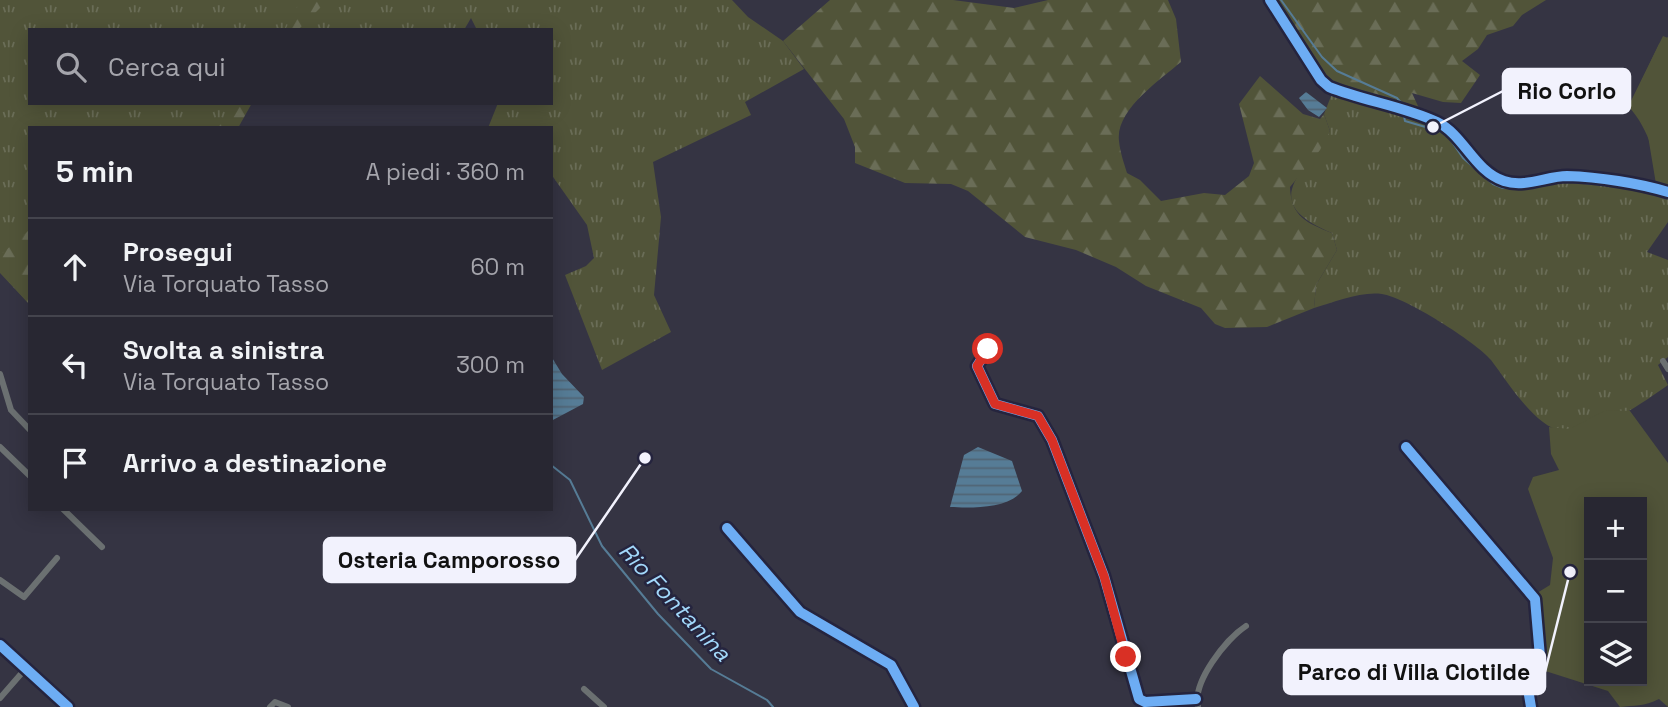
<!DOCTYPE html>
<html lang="it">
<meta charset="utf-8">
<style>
:root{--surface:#282732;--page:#302f3a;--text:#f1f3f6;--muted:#a5a5ac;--line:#44444d}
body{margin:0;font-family:"Space Grotesk",sans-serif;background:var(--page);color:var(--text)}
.controls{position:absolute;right:21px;bottom:21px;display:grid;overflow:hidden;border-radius:0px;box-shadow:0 4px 18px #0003}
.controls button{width:63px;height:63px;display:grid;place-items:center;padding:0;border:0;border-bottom:2px solid var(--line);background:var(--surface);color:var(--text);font:35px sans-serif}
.stop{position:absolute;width:21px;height:21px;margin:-16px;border:5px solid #d93025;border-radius:50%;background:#fff}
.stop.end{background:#d93025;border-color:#fff;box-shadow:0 2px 7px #0008}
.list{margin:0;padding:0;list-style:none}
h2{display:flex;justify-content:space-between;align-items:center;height:91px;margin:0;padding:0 28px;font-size:30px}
h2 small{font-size:23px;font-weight:400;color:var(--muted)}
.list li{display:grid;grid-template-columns:46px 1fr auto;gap:21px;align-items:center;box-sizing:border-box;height:98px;padding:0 28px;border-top:2px solid var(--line)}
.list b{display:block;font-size:26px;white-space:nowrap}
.list p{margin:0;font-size:23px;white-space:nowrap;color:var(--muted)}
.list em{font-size:23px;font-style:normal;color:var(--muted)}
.icon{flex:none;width:38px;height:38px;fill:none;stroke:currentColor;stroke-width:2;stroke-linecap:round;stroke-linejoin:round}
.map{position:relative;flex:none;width:1668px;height:707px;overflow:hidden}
.search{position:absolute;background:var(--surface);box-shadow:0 4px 18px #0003;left:28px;top:28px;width:525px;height:77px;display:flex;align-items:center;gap:18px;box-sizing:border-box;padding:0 24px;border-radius:0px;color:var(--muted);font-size:26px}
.panel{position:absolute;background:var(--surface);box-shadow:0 4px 18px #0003;left:28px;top:126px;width:525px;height:385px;border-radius:0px}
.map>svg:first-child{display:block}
.grass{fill:url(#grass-tufts)}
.forest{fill:url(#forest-firs)}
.park{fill:#515439;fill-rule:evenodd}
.water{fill:url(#water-rules)}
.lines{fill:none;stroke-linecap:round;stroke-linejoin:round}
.stream{stroke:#567c96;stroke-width:2}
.street{stroke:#6b7071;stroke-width:6}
.cycleway-casing{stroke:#25243e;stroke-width:15}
.cycleway{stroke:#6dadf4;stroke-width:10}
.route{stroke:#d93025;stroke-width:9}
.labels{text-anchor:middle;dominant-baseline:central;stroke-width:5;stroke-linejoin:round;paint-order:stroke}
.water-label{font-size:23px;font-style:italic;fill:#a2d8fa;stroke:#25243e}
.leader{fill:none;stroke:#f2f2fd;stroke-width:2.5}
.callout-dot{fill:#f2f2fd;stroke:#25243e;stroke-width:2.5}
.callout{fill:#f2f2fd;stroke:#f2f2fd;stroke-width:2.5}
.callout-label{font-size:23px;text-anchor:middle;font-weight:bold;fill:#111}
</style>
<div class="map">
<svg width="1668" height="707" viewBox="0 0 1668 707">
<defs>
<pattern id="grass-tufts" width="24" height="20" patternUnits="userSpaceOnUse" patternTransform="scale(1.75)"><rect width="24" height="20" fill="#515439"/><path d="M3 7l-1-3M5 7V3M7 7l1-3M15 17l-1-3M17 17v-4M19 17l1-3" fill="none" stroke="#6a6d57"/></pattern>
<pattern id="forest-firs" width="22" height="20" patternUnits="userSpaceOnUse" patternTransform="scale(1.75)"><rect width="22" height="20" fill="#515439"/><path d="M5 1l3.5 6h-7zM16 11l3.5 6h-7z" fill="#6a6d57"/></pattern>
<pattern id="water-rules" width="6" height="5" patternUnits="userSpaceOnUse" patternTransform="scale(1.75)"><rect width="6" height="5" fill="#567c96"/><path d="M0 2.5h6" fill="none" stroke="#506575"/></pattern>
</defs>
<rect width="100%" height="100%" fill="#353443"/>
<path class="grass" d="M 0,0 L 732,0 L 748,17 L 783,41 L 804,69 L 745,102 L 751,115 L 653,162 L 661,217 L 654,295 L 671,332 L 602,370 L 565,275 L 586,266 L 594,258 L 587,225 L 551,174 L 551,128 L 488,128 L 498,103 L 551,103 L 551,30 L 477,30 L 471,18 L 464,30 L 30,30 L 30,103 L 247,103 L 234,128 L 30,128 L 30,305 L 0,273 Z
M 1668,37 L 1668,222 L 1647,252 L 1668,260 L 1668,357 L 1658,365 L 1668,385 C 1641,404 1597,436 1562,431 C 1535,427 1507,381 1491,360 C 1476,342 1405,297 1382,294 C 1361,291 1335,302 1314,308 L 1316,285 L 1337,250 L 1332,233 C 1260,203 1299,177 1330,131 L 1324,114 L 1335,86 L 1401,113 L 1423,117 L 1453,132 L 1484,171 L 1511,185 L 1545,179 L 1587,179 L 1630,188 L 1659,191 C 1658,161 1649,129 1629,107 L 1659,44 Z"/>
<path class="forest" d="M 301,0 L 315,0 L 323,5 L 298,30 L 285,30 Z
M 830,0 L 953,0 L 1014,8 L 1048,0 L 1168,0 L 1176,19 L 1181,62 C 1160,80 1115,110 1119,141 C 1120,152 1124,163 1127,173 L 1140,180 L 1161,201 L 1204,193 L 1225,195 L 1249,176 L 1254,163 L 1239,104 L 1260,76 L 1303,114 L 1320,119 L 1324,114 L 1330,131 L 1320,150 L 1290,187 C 1291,217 1307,223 1332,233 L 1337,250 L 1316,285 L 1314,308 L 1267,327 L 1225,328 L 1215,324 L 1201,308 L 1146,286 L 1116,267 L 1076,250 L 1025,237 L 968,191 L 951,184 L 905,183 L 855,163 L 855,147 L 844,119 L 783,41 Z
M 1270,0 L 1546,0 L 1522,15 L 1513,26 L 1487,35 L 1478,49 L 1462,61 L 1480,75 L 1461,103 L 1443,102 L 1412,93 L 1423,117 C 1395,112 1360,103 1336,87 C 1311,71 1287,25 1270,0 Z
M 235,103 L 252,103 L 238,128 L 217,128 Z
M 28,231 L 30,231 L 30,305 L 0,272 L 0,255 Z"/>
<path class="park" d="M 1663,36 L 1668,38 L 1668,187 L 1656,184 L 1647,130 L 1629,105 Z
M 1606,410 L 1630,411 L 1668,463 L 1668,707 L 1659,699 C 1644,707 1634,705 1620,707 L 1608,691 L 1539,669 L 1544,636 L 1537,593 L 1550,585 L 1553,558 L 1528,489 L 1533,477 L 1559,470 L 1551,454 L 1549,427 L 1570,429 ZM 1589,502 L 1642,502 L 1642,681 L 1589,681 Z"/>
<path class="water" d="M 1306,92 L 1327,108 L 1319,117 L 1308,110 L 1299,98 Z
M 551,356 L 562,374 L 584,397 L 583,404 L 551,421 Z
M 978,447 L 1012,461 L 1022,491 C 1008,509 971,508 950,507 L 964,455 Z"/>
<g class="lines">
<path class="stream" d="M 1281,0 L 1322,57 L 1337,71 L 1397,98 L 1403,105
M 1403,111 L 1405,121 L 1446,133 L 1463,158 L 1493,184 L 1503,188 L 1560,181 L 1619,186
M 551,465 L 570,480 L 602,546 L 658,614 L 711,669 L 767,700 L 773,707"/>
<path class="street" d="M 1270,0 L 1321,80 L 1329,87 C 1364,101 1403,106 1437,122 C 1464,135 1474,171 1504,181 C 1525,188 1547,176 1567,176 C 1599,177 1638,183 1668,192
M 988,349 L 977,366 L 995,404 L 1038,416 L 1052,440 L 1104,576 L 1139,699 L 1145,702 L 1196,699
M 1663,361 L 1668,369
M 0,374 L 11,410 L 30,430
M 0,447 L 30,476
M 1406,447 L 1535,599 L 1540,657 L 1529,695 L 1531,707
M 63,509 L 102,547
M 727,528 L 800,612 L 891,665 L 914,707
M 0,580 L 24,597 L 57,558
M 0,645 L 68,707
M 584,689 L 604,707
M 0,698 L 27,667
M 270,707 L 275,702 L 288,707
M 1198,707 C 1192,682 1226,639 1246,626"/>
<defs>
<path id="cycleway" d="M 1270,0 L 1321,80 L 1329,87 C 1364,101 1403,106 1437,122 C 1464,135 1474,171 1504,181 C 1525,188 1547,176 1567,176 C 1599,177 1638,183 1668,192
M 988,349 L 977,366 L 995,404 L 1038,416 L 1052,440 L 1104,576 L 1139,699 L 1145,702 L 1196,699
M 1406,447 L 1535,599 L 1540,657 L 1529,695 L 1531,707
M 727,528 L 800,612 L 891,665 L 914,707
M 0,645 L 68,707"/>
</defs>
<use href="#cycleway" class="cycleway-casing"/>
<use href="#cycleway" class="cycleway"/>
</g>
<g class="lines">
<path class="route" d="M 988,349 L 977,366 L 995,404 L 1038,416 L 1052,440 L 1104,576 L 1126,657"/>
</g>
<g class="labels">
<g class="water-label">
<text transform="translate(675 602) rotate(47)">Rio Fontanina</text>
</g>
</g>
<path class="leader" d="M1433 127L1503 91M645 458L575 560M1570 572L1545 672"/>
<g class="callout-dot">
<circle cx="1433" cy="127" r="7"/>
<circle cx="645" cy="458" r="7"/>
<circle cx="1570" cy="572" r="7"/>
</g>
<g class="callout">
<rect x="1503" y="69" width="127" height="44" rx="7"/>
<rect x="324" y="538" width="251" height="44" rx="7"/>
<rect x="1284" y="650" width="261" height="44" rx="7"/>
</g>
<g class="callout-label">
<text x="1567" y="99">Rio Corlo</text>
<text x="449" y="568">Osteria Camporosso</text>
<text x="1414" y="680">Parco di Villa Clotilde</text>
</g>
</svg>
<div class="controls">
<button>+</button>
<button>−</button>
<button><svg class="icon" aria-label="layers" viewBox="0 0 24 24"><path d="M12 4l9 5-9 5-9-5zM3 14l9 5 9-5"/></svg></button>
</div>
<div class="stop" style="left:988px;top:349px"></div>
<div class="stop end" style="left:1126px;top:657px"></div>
<div class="search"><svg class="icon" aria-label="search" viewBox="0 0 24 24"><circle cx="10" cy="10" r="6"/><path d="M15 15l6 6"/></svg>Cerca qui</div>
<section class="panel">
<h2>5 min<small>A piedi · 360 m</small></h2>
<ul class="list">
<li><svg class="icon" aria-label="ahead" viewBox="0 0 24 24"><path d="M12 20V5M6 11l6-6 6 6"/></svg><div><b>Prosegui</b><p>Via Torquato Tasso</p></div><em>60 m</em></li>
<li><svg class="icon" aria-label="left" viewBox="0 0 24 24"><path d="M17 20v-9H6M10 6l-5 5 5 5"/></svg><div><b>Svolta a sinistra</b><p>Via Torquato Tasso</p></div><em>300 m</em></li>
<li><svg class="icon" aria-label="arrive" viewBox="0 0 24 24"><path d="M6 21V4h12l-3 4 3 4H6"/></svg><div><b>Arrivo a destinazione</b></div></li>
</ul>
</section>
</div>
